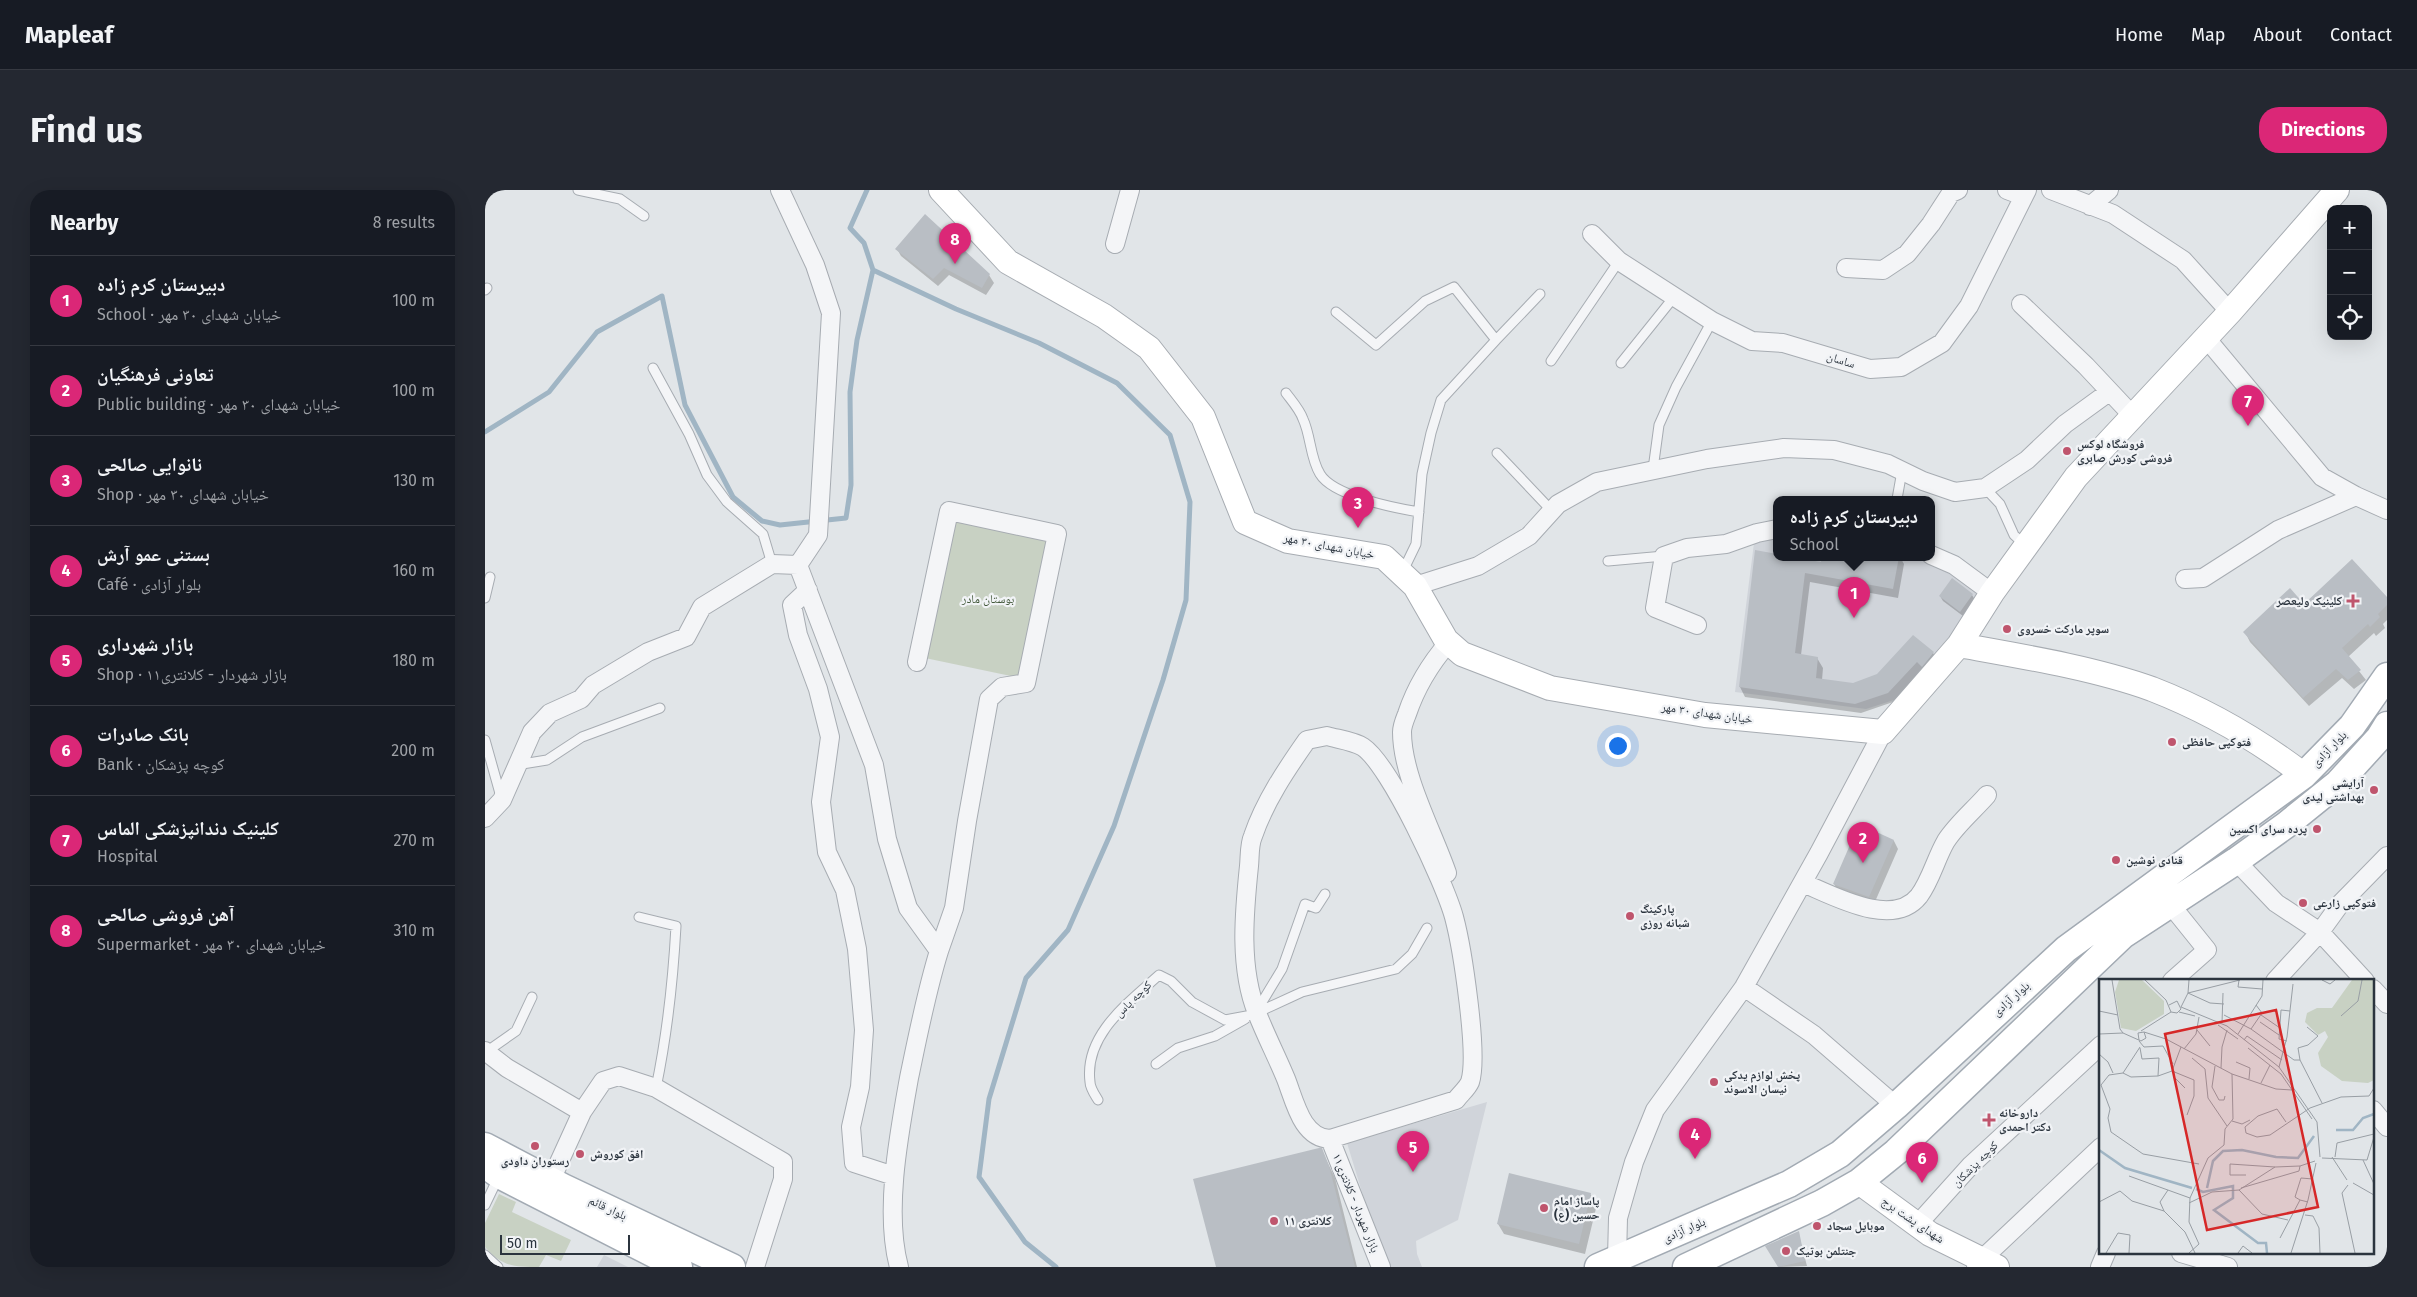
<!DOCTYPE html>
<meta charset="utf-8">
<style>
:root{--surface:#171b24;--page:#242831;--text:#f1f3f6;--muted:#9ea1a6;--line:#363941;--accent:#db2777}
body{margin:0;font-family:"Fira Sans","Noto Naskh Arabic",sans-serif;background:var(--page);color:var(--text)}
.controls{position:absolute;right:15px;top:15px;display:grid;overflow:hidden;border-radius:10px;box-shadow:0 5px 20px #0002}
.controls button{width:45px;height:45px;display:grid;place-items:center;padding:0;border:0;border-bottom:1px solid var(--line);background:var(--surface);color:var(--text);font:25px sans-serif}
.scale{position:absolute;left:15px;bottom:12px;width:130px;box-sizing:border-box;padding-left:5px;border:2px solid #2b343e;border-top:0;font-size:14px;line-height:18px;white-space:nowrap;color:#2b343e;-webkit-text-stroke:4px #f1f3f6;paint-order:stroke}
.you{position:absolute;left:1132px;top:555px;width:18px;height:18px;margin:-12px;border:4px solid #fff;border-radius:50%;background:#1a73e8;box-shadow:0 0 0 8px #1a73e833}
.badge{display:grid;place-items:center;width:32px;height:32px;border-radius:50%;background:var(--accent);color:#fff;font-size:16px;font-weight:700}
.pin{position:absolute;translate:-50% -41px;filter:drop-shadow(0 1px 2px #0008)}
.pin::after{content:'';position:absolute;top:26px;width:18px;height:15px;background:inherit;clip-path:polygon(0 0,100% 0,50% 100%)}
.popup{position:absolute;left:1288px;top:306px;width:162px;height:65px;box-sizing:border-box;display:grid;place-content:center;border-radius:10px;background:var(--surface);filter:drop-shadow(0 1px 4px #0005);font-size:16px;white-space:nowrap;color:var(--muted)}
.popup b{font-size:19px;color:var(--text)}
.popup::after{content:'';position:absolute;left:50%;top:100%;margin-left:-10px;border:10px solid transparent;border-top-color:var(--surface)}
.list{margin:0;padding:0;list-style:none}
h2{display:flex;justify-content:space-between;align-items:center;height:65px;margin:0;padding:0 20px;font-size:21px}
h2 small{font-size:16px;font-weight:400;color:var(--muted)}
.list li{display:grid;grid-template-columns:32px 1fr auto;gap:15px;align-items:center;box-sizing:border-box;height:90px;padding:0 20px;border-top:1px solid var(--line)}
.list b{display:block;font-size:19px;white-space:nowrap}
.list p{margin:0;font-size:16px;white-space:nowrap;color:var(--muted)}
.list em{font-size:16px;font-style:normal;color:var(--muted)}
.icon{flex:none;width:28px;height:28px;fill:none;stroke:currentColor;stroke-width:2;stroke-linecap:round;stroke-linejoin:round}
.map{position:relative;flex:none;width:1902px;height:1077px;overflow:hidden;border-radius:20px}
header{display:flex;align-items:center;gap:30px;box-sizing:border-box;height:70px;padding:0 25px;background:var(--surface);border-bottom:1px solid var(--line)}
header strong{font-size:24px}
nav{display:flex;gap:28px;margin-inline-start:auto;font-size:18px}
.intro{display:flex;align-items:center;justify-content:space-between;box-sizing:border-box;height:120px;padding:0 30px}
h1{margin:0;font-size:35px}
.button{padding:12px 22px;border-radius:20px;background:var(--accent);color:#fff;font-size:18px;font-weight:700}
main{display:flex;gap:30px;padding:0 30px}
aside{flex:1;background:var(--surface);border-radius:20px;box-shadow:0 5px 20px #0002}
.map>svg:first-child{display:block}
.built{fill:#d0d4da}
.green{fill:#c8d1c3}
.shadow{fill:#0003}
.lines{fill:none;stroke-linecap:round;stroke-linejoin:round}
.stream{stroke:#a0b5c4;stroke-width:5}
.building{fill:#b9bec4}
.lane-casing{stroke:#a7acb2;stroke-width:11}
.street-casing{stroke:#a7acb2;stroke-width:20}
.secondary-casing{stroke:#a7acb2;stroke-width:26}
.primary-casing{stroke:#a2aab3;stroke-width:29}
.lane{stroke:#f4f5f7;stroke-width:9}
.street{stroke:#f4f5f7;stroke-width:18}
.secondary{stroke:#fff;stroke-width:24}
.primary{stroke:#fff;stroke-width:26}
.poi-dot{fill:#bf556d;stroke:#f1f3f6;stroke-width:2}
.labels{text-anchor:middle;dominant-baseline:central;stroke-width:4.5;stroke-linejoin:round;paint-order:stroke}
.street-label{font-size:12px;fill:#2b343e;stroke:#f1f3f6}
.poi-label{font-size:12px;font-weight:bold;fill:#2b343e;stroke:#f1f3f6;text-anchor:start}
.park-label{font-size:12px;fill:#42583a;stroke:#f1f3f6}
.inset-river{fill:none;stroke:#a0b5c4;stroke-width:2.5}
.inset-road{fill:none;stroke:#989ea4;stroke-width:1}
.view{fill:#d62828;fill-opacity:0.15;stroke:#d62828;stroke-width:2.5}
.inset-edge{fill:none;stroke:#2b343e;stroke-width:2.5}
</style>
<header>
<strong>Mapleaf</strong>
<nav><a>Home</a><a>Map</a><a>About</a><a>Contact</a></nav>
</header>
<div class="intro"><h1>Find us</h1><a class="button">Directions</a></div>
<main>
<aside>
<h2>Nearby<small>8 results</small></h2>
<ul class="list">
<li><span class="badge">1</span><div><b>دبیرستان کرم زاده</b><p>School · خیابان شهدای ۳۰ مهر</p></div><em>100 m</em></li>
<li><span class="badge">2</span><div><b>تعاونی فرهنگیان</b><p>Public building · خیابان شهدای ۳۰ مهر</p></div><em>100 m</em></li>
<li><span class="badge">3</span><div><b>نانوایی صالحی</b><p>Shop · خیابان شهدای ۳۰ مهر</p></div><em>130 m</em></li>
<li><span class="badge">4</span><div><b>بستنی عمو آرش</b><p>Café · بلوار آزادی</p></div><em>160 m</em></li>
<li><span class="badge">5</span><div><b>بازار شهرداری</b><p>Shop · بازار شهردار - کلانتری۱۱</p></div><em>180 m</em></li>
<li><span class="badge">6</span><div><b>بانک صادرات</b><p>Bank · کوچه پزشکان</p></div><em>200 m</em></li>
<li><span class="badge">7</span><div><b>کلینیک دندانپزشکی الماس</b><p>Hospital</p></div><em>270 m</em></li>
<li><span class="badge">8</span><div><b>آهن فروشی صالحی</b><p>Supermarket · خیابان شهدای ۳۰ مهر</p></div><em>310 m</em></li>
</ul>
</aside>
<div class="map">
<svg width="1902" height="1077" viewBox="0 0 1902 1077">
<rect width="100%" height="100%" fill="#e1e5e8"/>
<path class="built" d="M 1291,343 L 1292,367 L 1440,367 L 1495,404 L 1452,465 L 1415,508 L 1381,519 L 1250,502 L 1269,353 Z
M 1002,912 L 973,1030 L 931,1051 L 932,1064 L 937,1077 L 904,1077 L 880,1012 L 862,953 Z
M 119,1065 L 143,1077 L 112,1077 Z"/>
<path class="green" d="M 470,329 L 566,349 L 536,488 L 440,468 Z
M 14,1004 L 31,1012 L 27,1022 L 86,1050 L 76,1071 L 61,1065 L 54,1077 C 30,1077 17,1077 0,1057 L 0,1033 Z"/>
<path class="shadow" d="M 412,59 L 504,85 L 509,93 L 501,105 L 464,85 L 453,96 L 416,66 Z
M 1292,367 L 1337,374 L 1338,367 L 1415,367 L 1419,374 L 1413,408 L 1325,392 L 1316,465 L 1332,468 L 1338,478 L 1337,490 L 1368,494 L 1393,485 L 1428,447 L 1448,463 L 1454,473 L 1438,481 L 1408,512 L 1376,523 L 1260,507 L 1255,497 Z
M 1487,405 L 1490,410 L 1478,426 L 1458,411 L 1455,406 Z
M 1902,409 L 1902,430 L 1898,434 L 1900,438 L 1891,446 L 1889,443 L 1863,467 L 1881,490 L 1869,499 L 1857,488 L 1824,516 L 1765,452 L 1760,442 L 1819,416 Z
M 1374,636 L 1409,651 L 1413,659 L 1389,714 L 1354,702 L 1349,694 Z
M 836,959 L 850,988 L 872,1077 L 732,1077 Z
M 1105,1004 L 1112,1014 L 1100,1064 L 1019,1044 L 1013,1034 Z
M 1313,1042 L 1322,1076 L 1294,1077 L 1282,1057 Z"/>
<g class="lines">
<path class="stream" d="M 388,80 L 471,119 L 554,153 L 632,193 L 685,245 L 705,312 L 701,410 L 678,490 L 629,636 L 583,740 L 541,788 L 504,909 L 494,987 L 540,1052 L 571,1077
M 0,242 L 64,202 L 112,142 L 177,106 L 200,215 L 248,307 L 277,331 L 295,335 L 361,328 L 366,295 L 365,202 L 372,150 L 388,80 L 379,53 L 365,38 L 382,0"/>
</g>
<path class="building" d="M 440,24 L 505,84 L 497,98 L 459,78 L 448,89 L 410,59 Z
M 1270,360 L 1292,364 L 1292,367 L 1307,367 L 1336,372 L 1337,367 L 1414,367 L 1408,399 L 1320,383 L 1310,463 L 1333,467 L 1331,488 L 1368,493 L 1392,484 L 1428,445 L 1449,462 L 1437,477 L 1432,472 L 1403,503 L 1370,514 L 1254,497 Z
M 1867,369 L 1902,407 L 1902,415 L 1893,424 L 1895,427 L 1885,437 L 1883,434 L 1857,458 L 1876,480 L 1863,490 L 1851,479 L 1818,508 L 1758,442 L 1805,398 L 1819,414 Z
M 1467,388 L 1488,404 L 1475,422 L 1454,406 Z
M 1374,634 L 1409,650 L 1384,707 L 1348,694 Z
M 834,958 L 837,958 L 844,976 L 870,1077 L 731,1077 L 708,989 Z
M 1024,983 L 1106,1003 L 1094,1054 L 1012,1034 Z
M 1314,1041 L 1320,1071 L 1293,1077 L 1280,1056 Z"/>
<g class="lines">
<defs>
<path id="lane" d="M 93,0 L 135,9 L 159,26
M 0,100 L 2,98
M 851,122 L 891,155 L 940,111 L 969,97 L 1011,150 L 956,210 L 946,243 L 937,284 L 931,354 L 917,383
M 1011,150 L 1055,104
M 1066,171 L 1134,71
M 1136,173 L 1189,107
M 168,178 L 204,244 L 222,285 L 242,312 L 278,344 L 287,374
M 801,203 C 807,211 815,220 818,229 C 826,246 825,268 835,284 C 848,306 910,318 934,322
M 1012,263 L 1067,321
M 1168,279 L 1174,235 L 1191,197 L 1227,131
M 1500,298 L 1515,314 L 1529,345 L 1541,356
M 1412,309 L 1417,281
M 1123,371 L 1179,366
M 0,408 L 5,387
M 0,550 L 16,607
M 31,575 L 62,570 L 97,547 L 175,518
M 154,727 L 191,736 C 188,791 182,845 171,898
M 771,822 L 797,779 L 820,714 L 831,718 L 840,704
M 1,862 L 31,841 L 47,807
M 671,874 L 693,858 L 730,846 L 760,829
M 613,910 C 610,905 605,898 605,892 C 599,845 643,813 674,785 L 686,791 L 707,812 L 740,830 L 767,825 L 817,802 L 911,779 L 927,764 L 942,738
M 0,1015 L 13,988
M 0,1065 L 13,1077"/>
<path id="street" d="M 295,0 L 330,75 L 346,123 L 333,345 L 313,375 L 389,575 L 402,649 L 423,718 L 454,761 C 441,803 433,845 424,888 C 414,944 399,1022 414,1077
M 1522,0 L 1538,6
M 1566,0 L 1628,24 L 1698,70 L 1745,122
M 1605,16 L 1624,0
M 1107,44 L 1134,71 L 1227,131 L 1267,151 L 1298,153 L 1385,179 L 1416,177 L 1457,153 L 1484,116 L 1542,0
M 630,54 L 645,0
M 1361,78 L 1398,80 L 1422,64 L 1446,34 L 1466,3 L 1473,0
M 1536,114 L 1601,176 L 1647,225
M 1721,148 L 1837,287 L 1871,306 L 1902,320
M 1446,365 L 1469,375 L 1507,403
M 1700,389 L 1718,388 L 1793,340 L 1871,306
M 930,396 L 993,376 L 1044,346 L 1073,314 L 1112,292 L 1222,269 L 1299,258 L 1349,260 L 1403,274 L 1438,291 L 1470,302 L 1500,298 L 1542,270 L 1580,234 L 1624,202
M 323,400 L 307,415 L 313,445 L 333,499 L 345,547 L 336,612 L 342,662 L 360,700 L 372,759 L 379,840 L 375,897 L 366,937 L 369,973 L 409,986
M 1212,435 L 1170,418 L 1179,366 L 1202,358 L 1241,354 L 1272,343 L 1292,339
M 432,472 L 464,321 L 572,344 L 541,493 L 517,497 L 504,509 L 482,631 L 469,718 L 454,761
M 842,546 C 852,549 869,551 878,557 C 905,575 960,694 969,727 C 977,757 994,865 985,892 C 982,899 975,904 971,910 L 845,949 C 817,948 810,912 801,889 C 792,867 781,846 772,823 C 754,778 759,724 764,676 C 765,667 764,655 768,646 C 780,611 801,580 822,550 Z
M 0,628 L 17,610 L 47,542 L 65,523 L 96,509 L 108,495 L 163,462 L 201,447 L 217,417 L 287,374 L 313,375
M 1751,671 L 1791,713 L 1835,742 L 1880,791
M 962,683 C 948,642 917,586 917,542 C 917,536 920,529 922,524 C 931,497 945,474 964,452
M 1318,693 C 1349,706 1408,739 1434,706 C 1446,690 1451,668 1461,651 C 1472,634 1489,620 1502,605
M 1685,714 L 1722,760 L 1687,791
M 1790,791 L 1835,742 L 1856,713 L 1902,666
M 1259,797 L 1329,845 L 1411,916
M 1888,799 L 1902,814
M 0,861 L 22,878 L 97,922 L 66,990
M 1888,920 L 1902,937
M 97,922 L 118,891 L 134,886 L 171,898 L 298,972 L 298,989 L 270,1077
M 845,949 L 896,1077
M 1432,1035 L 1486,975 L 1616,855
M 1696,1063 L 1743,1077
M 1132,1068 L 1133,1028 L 1149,972 L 1170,920 L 1259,797 L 1334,663 L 1398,542
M 1491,1077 L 1496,1070 L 1616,957
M 1615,1077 L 1621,1063"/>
<path id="secondary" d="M 456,0 L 523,72 L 619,126 L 664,158 L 718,227 L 760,332 L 803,351 L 899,367 L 930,396 L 961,450 L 977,464 L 1065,498 L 1220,525 L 1398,542 L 1474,455 L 1507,403 L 1591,287 L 1745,122 L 1852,0
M 1474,455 C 1535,466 1609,478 1667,499 C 1721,520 1773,550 1819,585
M 1374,992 L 1445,1044 L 1512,1077"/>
<path id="primary" d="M 0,956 L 78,997 L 247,1077
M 0,975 L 14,985 L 194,1077
M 1113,1077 L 1304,994 L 1355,964 L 1411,916 L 1581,759 L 1819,585 L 1867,536 L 1902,486
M 1201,1077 L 1337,1013 L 1374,992 L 1411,962 L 1638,745 L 1751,671 L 1801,635 L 1853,593 L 1894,548 L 1902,535"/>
</defs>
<use href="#lane" class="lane-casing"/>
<use href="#street" class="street-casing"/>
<use href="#secondary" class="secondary-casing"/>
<use href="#primary" class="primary-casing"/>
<use href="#lane" class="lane"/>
<use href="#street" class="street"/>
<use href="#secondary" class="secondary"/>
<use href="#primary" class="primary"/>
</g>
<g class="poi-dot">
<circle cx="1582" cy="261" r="5"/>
<path d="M1865.5 403.5h5v5h5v5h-5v5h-5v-5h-5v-5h5z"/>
<circle cx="1522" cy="439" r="5"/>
<circle cx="1687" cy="552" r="5"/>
<circle cx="1889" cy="600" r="5"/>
<circle cx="1832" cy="639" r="5"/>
<circle cx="1631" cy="670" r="5"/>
<circle cx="1818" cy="713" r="5"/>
<circle cx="1145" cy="726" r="5"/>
<circle cx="1229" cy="892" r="5"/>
<path d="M1501.5 922.5h5v5h5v5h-5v5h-5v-5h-5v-5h5z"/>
<circle cx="50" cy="956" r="5"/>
<circle cx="95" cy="964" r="5"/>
<circle cx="1059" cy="1018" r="5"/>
<circle cx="789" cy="1031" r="5"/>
<circle cx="1332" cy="1036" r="5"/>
<circle cx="1301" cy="1061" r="5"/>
</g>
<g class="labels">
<g class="street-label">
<text transform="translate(1356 170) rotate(18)">ساسان</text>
<text transform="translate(844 356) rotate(11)">خیابان شهدای ۳۰ مهر</text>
<text transform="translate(1222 523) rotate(8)">خیابان شهدای ۳۰ مهر</text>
<text transform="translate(1844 559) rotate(-46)">بلوار آزادی</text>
<text transform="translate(648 809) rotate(-44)">کوچه پاس</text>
<text transform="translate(1526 809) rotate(-42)">بلوار آزادی</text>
<text transform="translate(1490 974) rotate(-45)">کوچه پزشکان</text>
<text transform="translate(871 1013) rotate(68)">بازار شهردار - کلانتری۱۱</text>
<text transform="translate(123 1018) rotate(25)">بلوار قائم</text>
<text transform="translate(1428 1030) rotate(34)">شهدای پشت برج</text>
<text transform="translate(1199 1040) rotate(-24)">بلوار آزادی</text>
</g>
<g class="poi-label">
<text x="1592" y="254">فروشگاه لوکس<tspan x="1592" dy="14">فروشی کورش صابری</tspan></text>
<text x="1857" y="411" text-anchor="end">کلینیک ولیعصر</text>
<text x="1532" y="439">سوپر مارکت خسروی</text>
<text x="1697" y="552">فتوکپی حافظی</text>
<text x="1879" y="593" text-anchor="end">آرایشی<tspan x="1879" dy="14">بهداشتی لیدی</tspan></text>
<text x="1822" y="639" text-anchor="end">پرده سرای اکسین</text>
<text x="1641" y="670">قنادی نوشین</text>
<text x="1828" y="713">فتوکپی زارعی</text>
<text x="1155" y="719">پارکینگ<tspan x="1155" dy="14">شبانه روزی</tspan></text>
<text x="1239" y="885">پخش لوازم یدکی<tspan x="1239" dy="14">نیسان الاسوند</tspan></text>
<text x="1514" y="923">داروخانه<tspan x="1514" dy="14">دکتر احمدی</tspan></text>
<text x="105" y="964">افق کوروش</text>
<text x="50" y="971" text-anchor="middle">رستوران داودی</text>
<text x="1069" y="1011">پاساژ امام<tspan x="1069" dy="14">حسین (ع)</tspan></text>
<text x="799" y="1031">کلانتری ۱۱</text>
<text x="1342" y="1036">موبایل سجاد</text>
<text x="1311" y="1061">جنتلمن بوتیک</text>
</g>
<g class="park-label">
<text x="503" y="409">بوستان مادر</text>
</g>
</g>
<g transform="translate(1614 789)">
<rect width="275" height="275" fill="#e1e5e8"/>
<path d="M 20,1 L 43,1 L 65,22 L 65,35 L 37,52 L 22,49 L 16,13 ZM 253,1 L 275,1 L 275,101 L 269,104 L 243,102 L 222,87 L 219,74 L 229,58 L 226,52 L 219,56 L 206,43 L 208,34 L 218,29 L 233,29 Z" fill="#c8d1c3"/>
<path class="inset-river" d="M 237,151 L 254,151 L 264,139 L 275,135M 0,171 L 26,189 L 93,209M 108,209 L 114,182 L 124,172 L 143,171 L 177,178 L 199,179 L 215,157M 97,210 L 104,213 L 134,207 L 134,219 L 115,231 L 159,264 L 167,264 L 168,274"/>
<path class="inset-road" d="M 13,1 L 21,50 L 24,54 L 42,62 L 47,59 L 45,53 L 39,54 L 40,61M 46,1 L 67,21 L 72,33 L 78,34 L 82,30 L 78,22 L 70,26M 90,1 L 89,14 L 82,28 L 128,47 L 180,88 L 218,143 L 221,178M 140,1 L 139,8 L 163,10M 223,1 L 231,5 L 236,1M 89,14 L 141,1M 89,14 L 111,24 L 125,25M 0,32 L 19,36M 80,33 L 96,37M 125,36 L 152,50 L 195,81 L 201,81M 162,36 L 181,49M 242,37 L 259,22 L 263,1M 161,43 L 180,56M 123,44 L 124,14M 119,46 L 139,60M 208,48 L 219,57 L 209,66 L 199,69 L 201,81 L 223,124M 152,50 L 163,34 L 157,26M 98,51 L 111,67M 42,52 L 72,33M 45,53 L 67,60 L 133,95 L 134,140 L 126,150 L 125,166 L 109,179 L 91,219 L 90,243 L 100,265 L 90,274M 0,55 L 24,54M 139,55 L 163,17 L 164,1M 145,61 L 148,57 L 183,81M 40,62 L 45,68 L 64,67 L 74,85M 188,62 L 180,60 L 182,31 L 191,32M 41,69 L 43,80 L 60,79 L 59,97M 149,69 L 182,95 L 213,140M 85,70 L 97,55 L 100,38M 0,75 L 9,83 L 14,94M 93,79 L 106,90 L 109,119 L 128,147M 137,83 L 151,89 L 150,100M 116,87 L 113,108 L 120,121 L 125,121 L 126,117M 180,88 L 188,58 L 194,5M 122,89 L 123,68 L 128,51M 73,92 L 95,101 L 95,117 L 88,136M 73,92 L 82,68M 75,92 L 75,98 L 86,109M 24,94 L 10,96 L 2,106 L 11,130 L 9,139 L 12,153 L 44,175 L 100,185M 24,94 L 32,98 L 59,97 L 73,92M 24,94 L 41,68M 133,95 L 177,110 L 193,111M 162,104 L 171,86M 178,130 L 159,137 L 146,148 L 147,154 L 158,158 L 171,156 L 211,129 L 242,118 L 270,117 L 275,109M 178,130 L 187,143M 133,142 L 143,145 L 151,141M 233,178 L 248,201M 236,178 L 238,164 L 275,155M 223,179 L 268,181 L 275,158M 264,181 L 275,205M 147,196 L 131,196 L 131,185 L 176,188M 30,197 L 91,219M 254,204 L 275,216M 249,206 L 243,214 L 256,274M 142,209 L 200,192 L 201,187M 140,211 L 163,235 L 189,241M 201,221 L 196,218 L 202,199 L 214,200M 0,223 L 21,212 L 33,222 L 65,232 L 86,253 L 96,274M 90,224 L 113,213 L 140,211 L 176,188 L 201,187 L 216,182M 65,232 L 61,223 L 69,211M 206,236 L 214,237 L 220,249 L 221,274M 181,259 L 201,221 L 209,223M 7,274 L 19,254 L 31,256 L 30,274M 139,274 L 144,267 L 153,274M 192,274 L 209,221 L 217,184"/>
<path class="view" d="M 177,31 L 219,228 L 108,251 L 66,55 Z"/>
<rect width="275" height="275" class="inset-edge"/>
</g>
</svg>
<div class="controls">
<button>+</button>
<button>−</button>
<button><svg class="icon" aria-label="locate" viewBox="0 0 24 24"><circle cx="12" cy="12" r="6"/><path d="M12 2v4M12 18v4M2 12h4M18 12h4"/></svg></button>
</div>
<div class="scale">50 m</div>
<div class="you"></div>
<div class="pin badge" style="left:1369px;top:428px">1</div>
<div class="popup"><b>دبیرستان کرم زاده</b>School</div>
<div class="pin badge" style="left:1378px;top:673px">2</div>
<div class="pin badge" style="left:873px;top:338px">3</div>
<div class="pin badge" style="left:1210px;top:969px">4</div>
<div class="pin badge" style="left:928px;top:982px">5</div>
<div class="pin badge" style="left:1437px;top:993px">6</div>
<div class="pin badge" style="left:1763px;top:236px">7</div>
<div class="pin badge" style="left:470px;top:74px">8</div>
</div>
</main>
